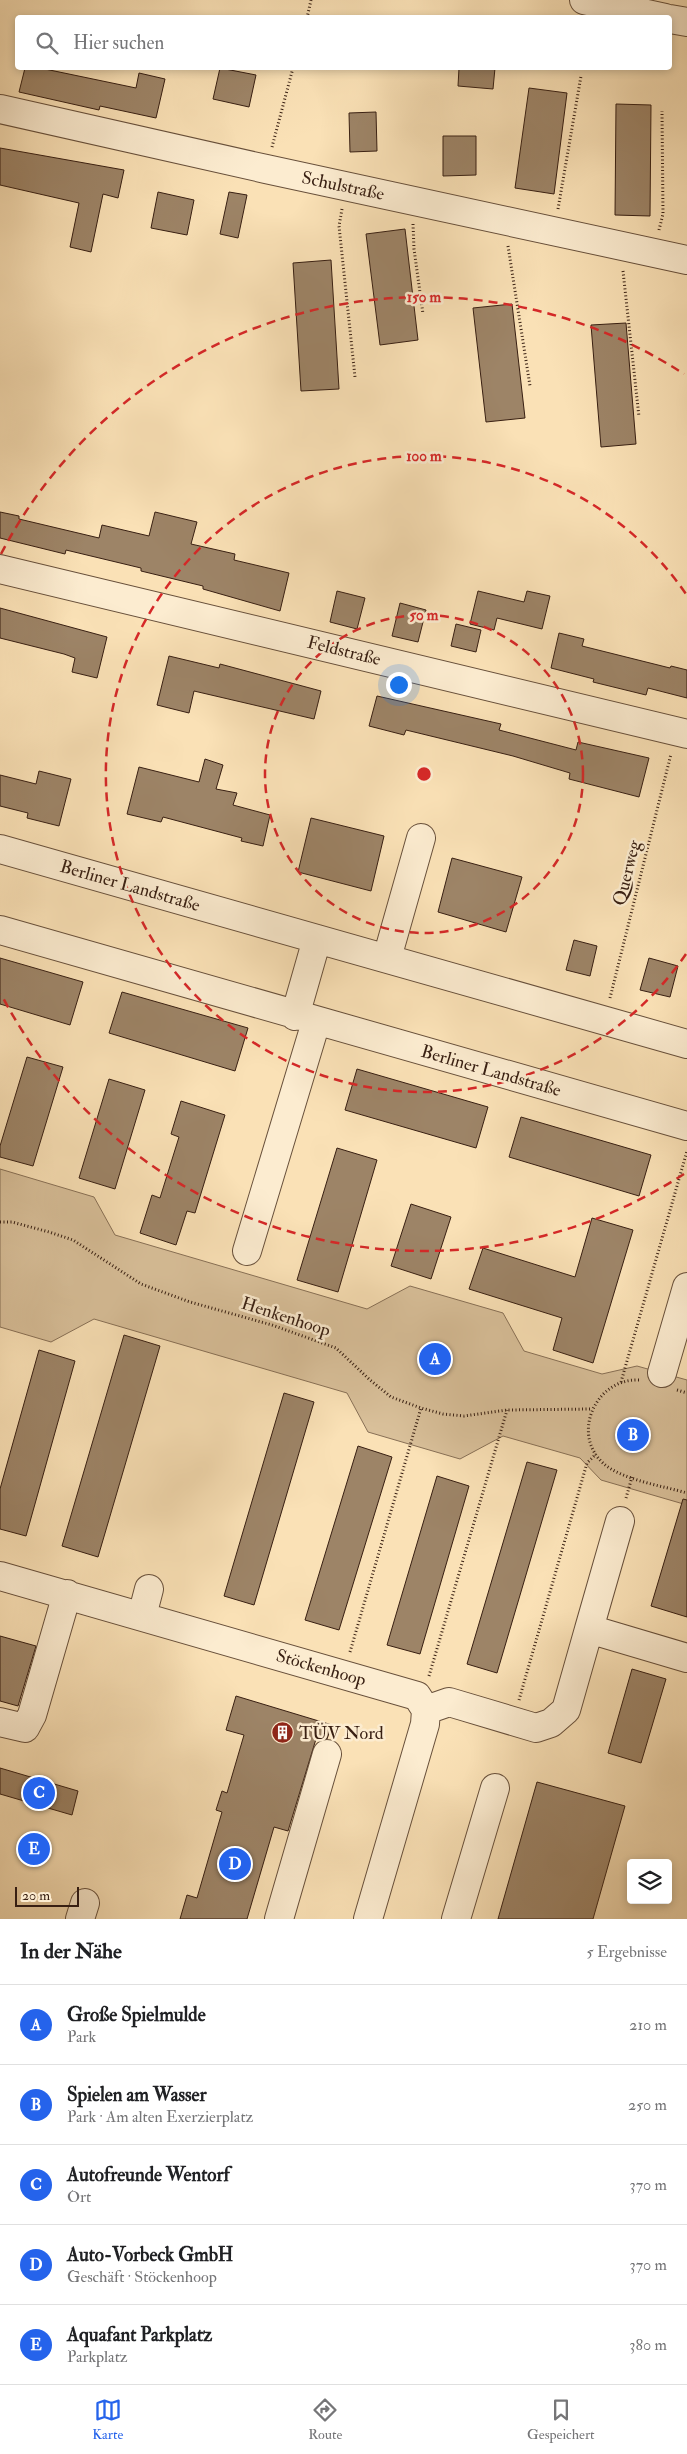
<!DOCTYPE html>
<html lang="de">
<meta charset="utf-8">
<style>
:root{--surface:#fff;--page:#f6f6f6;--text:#202124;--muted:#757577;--line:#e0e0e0;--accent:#2563eb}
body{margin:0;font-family:"IM FELL Double Pica",serif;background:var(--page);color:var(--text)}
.controls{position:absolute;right:15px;bottom:15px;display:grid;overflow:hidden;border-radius:5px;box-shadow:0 2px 8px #0003}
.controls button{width:45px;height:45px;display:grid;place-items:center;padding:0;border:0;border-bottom:1px solid var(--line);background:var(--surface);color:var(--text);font:25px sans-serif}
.scale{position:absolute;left:15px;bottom:12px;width:64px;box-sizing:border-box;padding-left:5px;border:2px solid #381f12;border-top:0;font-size:14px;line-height:18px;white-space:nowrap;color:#381f12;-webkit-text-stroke:4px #fcecd0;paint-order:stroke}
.you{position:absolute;left:398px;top:684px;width:18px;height:18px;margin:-12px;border:4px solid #fff;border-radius:50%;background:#1a73e8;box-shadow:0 0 0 8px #1a73e833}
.badge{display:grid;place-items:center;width:32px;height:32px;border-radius:50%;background:var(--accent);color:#fff;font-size:16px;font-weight:700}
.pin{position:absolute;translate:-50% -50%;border:2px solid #fff;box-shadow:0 1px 5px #0006}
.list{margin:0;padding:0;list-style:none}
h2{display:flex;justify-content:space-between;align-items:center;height:65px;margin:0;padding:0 20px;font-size:21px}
h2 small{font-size:16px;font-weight:400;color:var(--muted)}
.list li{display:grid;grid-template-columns:32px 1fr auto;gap:15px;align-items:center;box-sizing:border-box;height:80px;padding:0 20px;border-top:1px solid var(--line)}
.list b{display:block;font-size:19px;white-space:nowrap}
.list p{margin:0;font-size:16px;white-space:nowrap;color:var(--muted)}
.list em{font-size:16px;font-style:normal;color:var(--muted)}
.icon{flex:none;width:28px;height:28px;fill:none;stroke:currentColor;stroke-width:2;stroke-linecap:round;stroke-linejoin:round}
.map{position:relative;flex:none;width:687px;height:1919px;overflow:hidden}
.search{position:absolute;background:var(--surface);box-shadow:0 2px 8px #0003;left:15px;right:15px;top:15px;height:55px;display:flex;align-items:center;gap:12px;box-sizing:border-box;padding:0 18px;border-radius:5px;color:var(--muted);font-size:19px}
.sheet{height:465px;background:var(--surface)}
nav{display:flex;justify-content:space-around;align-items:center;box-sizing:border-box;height:70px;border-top:1px solid var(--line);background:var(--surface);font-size:14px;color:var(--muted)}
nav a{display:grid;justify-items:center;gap:2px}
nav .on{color:var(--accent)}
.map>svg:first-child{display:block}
.green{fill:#d9c09a;stroke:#887056}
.building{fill:#9d8467;stroke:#381f12}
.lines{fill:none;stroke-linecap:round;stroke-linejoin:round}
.minor-casing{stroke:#68503b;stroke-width:30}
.path{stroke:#381f12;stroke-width:3;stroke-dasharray:1 2.5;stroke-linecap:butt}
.minor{stroke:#fcecd0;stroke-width:28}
.ring{fill:none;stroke:#d62828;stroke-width:2.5;stroke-dasharray:9 6}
.labels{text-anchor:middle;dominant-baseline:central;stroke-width:5;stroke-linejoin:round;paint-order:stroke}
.street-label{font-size:18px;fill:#381f12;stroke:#fcecd0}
.poi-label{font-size:18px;fill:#381f12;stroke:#fcecd0;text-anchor:start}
.centre{fill:#d62828;stroke:#fcecd0;stroke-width:2.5}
.ring-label{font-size:15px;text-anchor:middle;font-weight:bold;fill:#d62828;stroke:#fcecd0;stroke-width:5;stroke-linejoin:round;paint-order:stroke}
</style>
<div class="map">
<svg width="687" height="1919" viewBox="0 0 687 1919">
<rect width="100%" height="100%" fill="#fae1b6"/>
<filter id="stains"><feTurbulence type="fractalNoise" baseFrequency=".004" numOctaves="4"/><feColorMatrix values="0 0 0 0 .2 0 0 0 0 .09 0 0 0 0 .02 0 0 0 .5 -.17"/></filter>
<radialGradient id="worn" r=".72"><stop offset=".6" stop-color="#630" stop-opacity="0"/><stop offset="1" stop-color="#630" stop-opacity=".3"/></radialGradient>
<path class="green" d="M 0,1169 L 94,1197 L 115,1235 L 367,1309 L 410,1286 L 503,1313 L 524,1351 L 602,1374 L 637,1366 L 687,1380 L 687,1505 L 601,1480 L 580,1458 L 503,1436 L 460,1459 L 368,1432 L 347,1393 L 94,1319 L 51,1342 L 0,1327 Z"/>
<path class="building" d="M 25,68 L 40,68 L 136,88 L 139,73 L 165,79 L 156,118 L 100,106 L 99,110 L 19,92 Z
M 220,68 L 256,75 L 249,107 L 213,99 Z
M 459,68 L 495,68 L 493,89 L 458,86 Z
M 529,88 L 567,93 L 554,194 L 515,188 Z
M 616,104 L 651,105 L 650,216 L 615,215 Z
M 376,112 L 377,151 L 350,152 L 349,113 Z
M 443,136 L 476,136 L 476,175 L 443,176 Z
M 0,148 L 124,170 L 118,198 L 103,194 L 91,252 L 70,247 L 79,203 L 0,185 Z
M 158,192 L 194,200 L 187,235 L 151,228 Z
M 229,192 L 247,195 L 238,238 L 220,234 Z
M 405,229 L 418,340 L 380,345 L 366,234 Z
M 331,260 L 339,389 L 301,391 L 293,263 Z
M 512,304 L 525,418 L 486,422 L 473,308 Z
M 626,323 L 636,444 L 601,447 L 591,325 Z
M 0,512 L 19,516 L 19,519 L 99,538 L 102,525 L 149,536 L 155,512 L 197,522 L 191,544 L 235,554 L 234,560 L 289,573 L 280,611 L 203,589 L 203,586 L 141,571 L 141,568 L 66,550 L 65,554 L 0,538 Z
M 337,591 L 365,598 L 357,629 L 330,622 Z
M 478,591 L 524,602 L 527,591 L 550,596 L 542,629 L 497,618 L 494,630 L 470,624 Z
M 400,603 L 426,610 L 418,642 L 392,636 Z
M 0,608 L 107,637 L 97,678 L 72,672 L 75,658 L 64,654 L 0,638 Z
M 456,624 L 481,630 L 476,652 L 451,646 Z
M 559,633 L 584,639 L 582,646 L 670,668 L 671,666 L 687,670 L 687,698 L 648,688 L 646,695 L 593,682 L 594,679 L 551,668 Z
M 169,656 L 219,668 L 220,664 L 321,691 L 314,719 L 194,691 L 189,713 L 157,705 Z
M 377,696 L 501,724 L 499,730 L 576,750 L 578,742 L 649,758 L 639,797 L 569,779 L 570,773 L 513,756 L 406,730 L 404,735 L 369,726 Z
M 205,759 L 223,765 L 216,789 L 237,793 L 233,805 L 270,815 L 263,846 L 241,841 L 242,838 L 163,817 L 161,822 L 127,814 L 139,767 L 199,782 Z
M 39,771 L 71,779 L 59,826 L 27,818 L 28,813 L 0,806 L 0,775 L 36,784 Z
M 311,818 L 384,836 L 371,891 L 298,872 Z
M 452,858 L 522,877 L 506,932 L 438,912 Z
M 574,940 L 597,946 L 590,976 L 566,970 Z
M 0,958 L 83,982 L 70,1025 L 0,1004 Z
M 649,958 L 678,966 L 670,997 L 640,990 Z
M 122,992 L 248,1028 L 235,1071 L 109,1033 Z
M 27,1057 L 63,1067 L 33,1166 L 0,1157 L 0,1146 Z
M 357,1069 L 488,1107 L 476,1148 L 345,1110 Z
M 109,1079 L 145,1090 L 115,1189 L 79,1178 Z
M 181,1101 L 225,1115 L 195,1213 L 187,1211 L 176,1245 L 140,1233 L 152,1195 L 160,1198 L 179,1137 L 171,1134 Z
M 521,1117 L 651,1155 L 639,1196 L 509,1157 Z
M 337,1148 L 377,1160 L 338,1292 L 297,1280 Z
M 411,1204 L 451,1217 L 431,1279 L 391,1266 Z
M 592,1218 L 633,1230 L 593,1363 L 553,1350 L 562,1318 L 469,1289 L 483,1248 L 575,1277 Z
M 124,1335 L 160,1346 L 98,1557 L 62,1546 Z
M 39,1350 L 75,1361 L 26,1536 L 0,1529 L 0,1489 Z
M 284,1393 L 314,1402 L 254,1605 L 224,1596 Z
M 358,1446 L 392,1457 L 339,1630 L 305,1620 Z
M 527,1462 L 557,1470 L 497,1673 L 467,1664 Z
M 437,1476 L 469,1486 L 420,1654 L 387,1645 Z
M 683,1499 L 687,1500 L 687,1617 L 651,1606 Z
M 0,1636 L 36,1646 L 18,1706 L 0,1701 Z
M 632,1669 L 666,1679 L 641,1763 L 608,1753 Z
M 236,1696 L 332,1725 L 327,1739 L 316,1739 L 288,1831 L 274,1827 L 247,1919 L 180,1919 L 187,1895 L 197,1898 L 222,1812 L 216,1810 L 222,1791 L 227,1793 L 244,1735 L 226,1730 Z
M 0,1768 L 78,1791 L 72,1815 L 0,1794 Z
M 537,1782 L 625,1806 L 593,1919 L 498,1919 Z"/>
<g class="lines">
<defs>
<path id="minor" d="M 584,0 L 665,18
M 670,19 L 687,22
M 0,109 L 266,169 L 687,260
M 0,569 L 687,734
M 0,849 L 687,1044
M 0,930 L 687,1126
M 387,958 L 421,838
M 295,1016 L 317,939
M 247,1251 L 316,1022
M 662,1373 L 687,1287
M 0,1576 L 417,1696 L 426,1710 L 425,1724 L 368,1919
M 142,1616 L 149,1589
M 589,1629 L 620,1521
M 426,1710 L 449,1702 L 536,1728 L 551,1723 L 566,1710 L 589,1629 L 687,1658
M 0,1722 L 25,1728 L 32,1715 L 67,1594
M 80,1919 L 85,1903
M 279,1919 L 327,1754
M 456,1919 L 495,1788"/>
</defs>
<use href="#minor" class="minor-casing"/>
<path class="path" d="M 307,18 L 311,0
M 272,147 L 293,68
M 342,209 L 339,226 L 355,377
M 558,209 L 581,76
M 413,224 L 414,249 L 423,314
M 659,230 L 663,214 L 662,111
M 508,246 L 530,386
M 623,271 L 639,417
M 610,998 L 671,754
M 0,1222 L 12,1222 L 49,1232 L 73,1240 L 141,1284 L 190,1302 L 272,1325 L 336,1348 L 370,1380 L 391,1397 L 421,1408 L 443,1414 L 464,1416 L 507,1410 L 592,1409
M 639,1380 C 596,1378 570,1434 604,1464 C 623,1480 663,1486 687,1493
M 621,1382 L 687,1151
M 677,1390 L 687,1393
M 626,1498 L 632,1477
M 350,1652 L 421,1408
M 429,1676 L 507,1410
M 519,1700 L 587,1463 L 596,1454"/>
<use href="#minor" class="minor"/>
</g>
<g class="ring">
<circle cx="424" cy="774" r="159"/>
<path d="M686 954A318 318 0 1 1 686 594"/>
<path d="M684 1174A477 477 0 0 1 1 994M1 554A477 477 0 0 1 684 374"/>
</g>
<defs>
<symbol id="building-disc" viewBox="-11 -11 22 22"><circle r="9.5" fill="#8f2418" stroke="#fcecd0"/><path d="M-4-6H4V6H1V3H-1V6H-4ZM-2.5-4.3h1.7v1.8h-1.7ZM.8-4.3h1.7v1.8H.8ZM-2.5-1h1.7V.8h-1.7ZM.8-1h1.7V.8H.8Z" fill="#fff"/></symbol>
</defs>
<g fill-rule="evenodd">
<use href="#building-disc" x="270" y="1720" width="25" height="25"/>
</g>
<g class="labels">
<g class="street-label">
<text transform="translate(343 186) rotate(12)">Schulstraße</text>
<text transform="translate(344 651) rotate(14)">Feldstraße</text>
<text transform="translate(627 873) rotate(-76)">Querweg</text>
<text transform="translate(130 886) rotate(16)">Berliner Landstraße</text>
<text transform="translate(491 1071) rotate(16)">Berliner Landstraße</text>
<text transform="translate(286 1317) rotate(18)">Henkenhoop</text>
<text transform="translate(321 1668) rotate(16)">Stöckenhoop</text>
</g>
<g class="poi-label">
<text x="299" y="1733">TÜV Nord</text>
</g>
</g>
<circle cx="424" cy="774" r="8" class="centre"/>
<g class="ring-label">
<text x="424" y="302">150 m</text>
<text x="424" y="461">100 m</text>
<text x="424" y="620">50 m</text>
</g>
<rect width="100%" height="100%" filter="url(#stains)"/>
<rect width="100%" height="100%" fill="url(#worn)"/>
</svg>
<div class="controls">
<button><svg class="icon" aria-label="layers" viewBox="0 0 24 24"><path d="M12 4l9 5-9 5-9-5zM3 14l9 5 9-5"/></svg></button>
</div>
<div class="scale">20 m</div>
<div class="you"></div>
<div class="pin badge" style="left:435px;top:1359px">A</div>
<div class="pin badge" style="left:633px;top:1435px">B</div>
<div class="pin badge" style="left:39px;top:1793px">C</div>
<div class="pin badge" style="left:235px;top:1864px">D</div>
<div class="pin badge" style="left:34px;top:1849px">E</div>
<div class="search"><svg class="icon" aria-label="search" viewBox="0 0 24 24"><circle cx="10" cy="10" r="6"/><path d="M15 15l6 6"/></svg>Hier suchen</div>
</div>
<section class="sheet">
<h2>In der Nähe<small>5 Ergebnisse</small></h2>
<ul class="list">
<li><span class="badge">A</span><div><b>Große Spielmulde</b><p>Park</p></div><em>210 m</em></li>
<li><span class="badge">B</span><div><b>Spielen am Wasser</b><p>Park · Am alten Exerzierplatz</p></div><em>250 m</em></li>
<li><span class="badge">C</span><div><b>Autofreunde Wentorf</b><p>Ort</p></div><em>370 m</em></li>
<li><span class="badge">D</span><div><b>Auto-Vorbeck GmbH</b><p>Geschäft · Stöckenhoop</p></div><em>370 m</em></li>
<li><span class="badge">E</span><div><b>Aquafant Parkplatz</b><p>Parkplatz</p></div><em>380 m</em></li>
</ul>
</section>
<nav>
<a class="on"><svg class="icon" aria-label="map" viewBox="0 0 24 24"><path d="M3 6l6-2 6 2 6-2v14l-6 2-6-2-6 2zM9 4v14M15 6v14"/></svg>Karte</a>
<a><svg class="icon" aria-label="directions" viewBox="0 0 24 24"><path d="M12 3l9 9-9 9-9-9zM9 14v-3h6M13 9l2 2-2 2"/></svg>Route</a>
<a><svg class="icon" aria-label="saved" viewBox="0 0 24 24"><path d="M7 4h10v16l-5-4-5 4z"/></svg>Gespeichert</a>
</nav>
